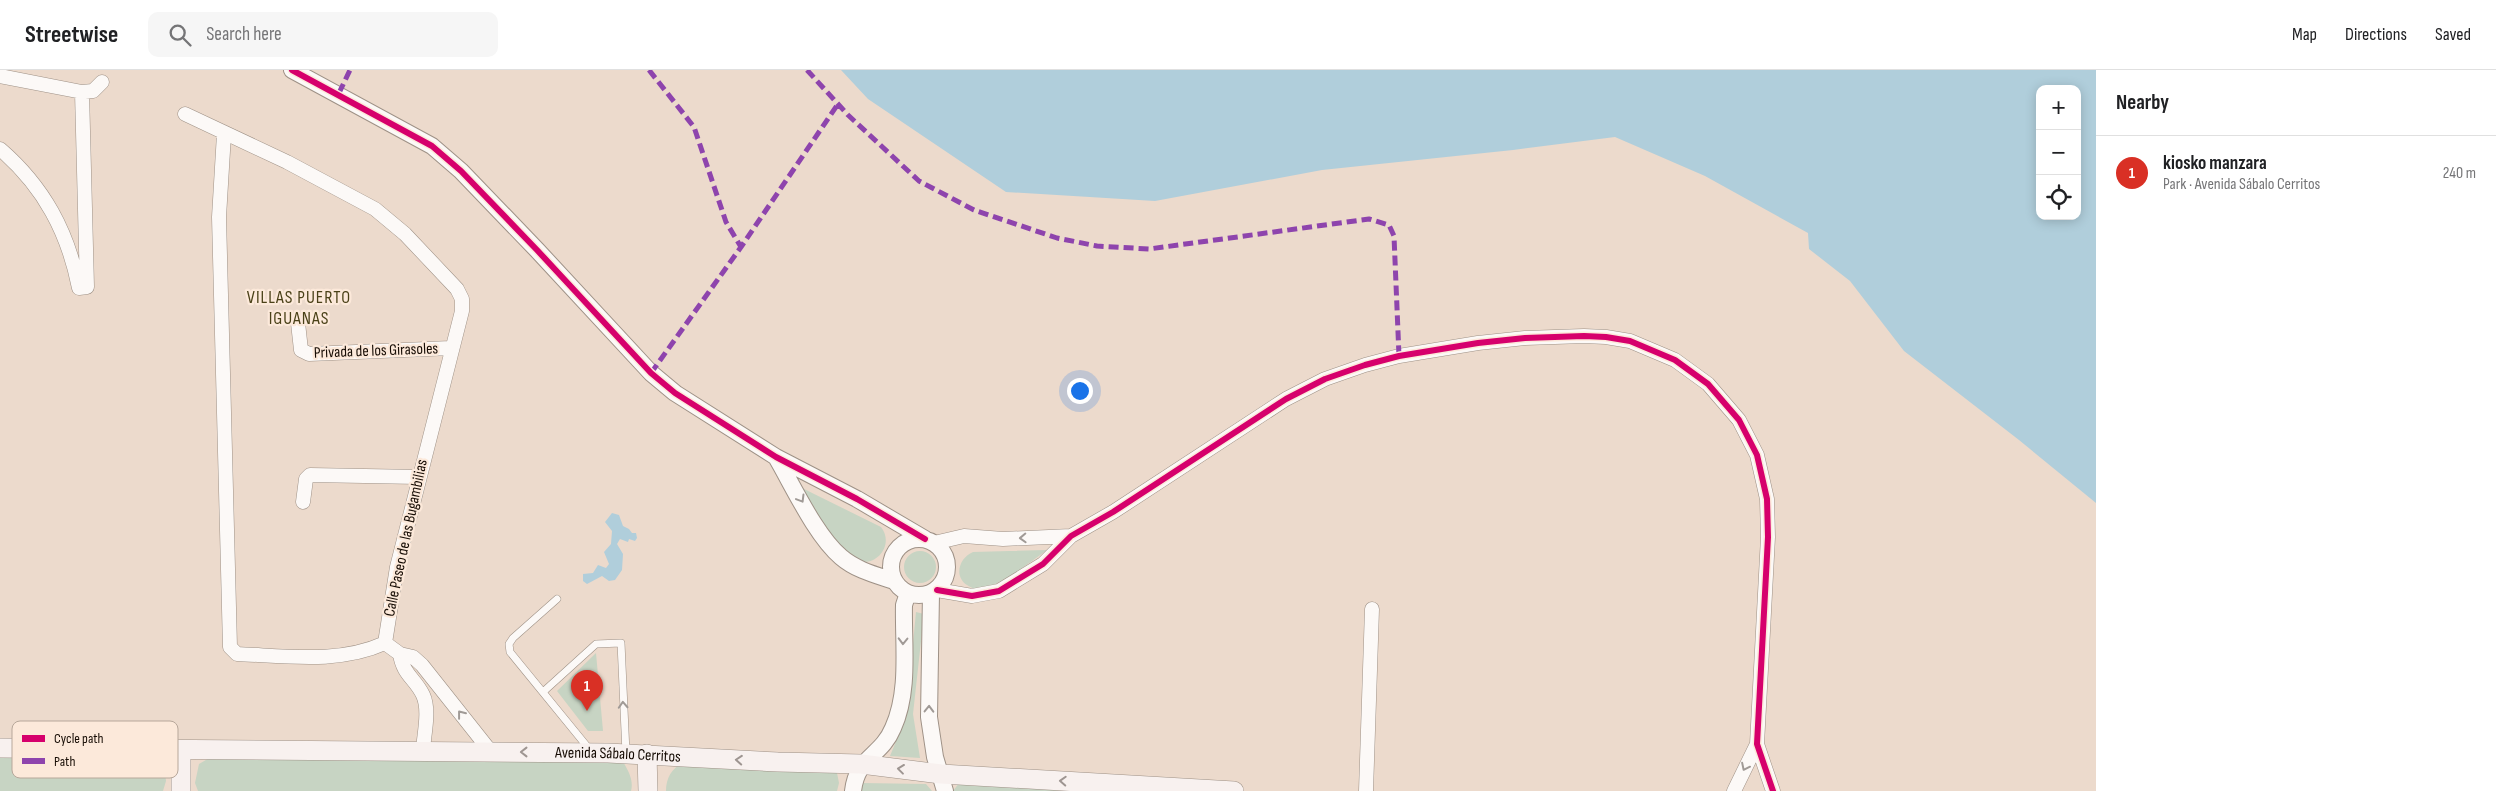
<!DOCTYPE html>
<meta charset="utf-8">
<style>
:root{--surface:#fff;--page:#f6f6f6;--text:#202124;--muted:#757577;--line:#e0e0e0;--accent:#d93025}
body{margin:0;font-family:"Sofia Sans Condensed",sans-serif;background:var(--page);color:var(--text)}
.controls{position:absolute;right:15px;top:15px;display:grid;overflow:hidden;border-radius:10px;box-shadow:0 2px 12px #0003}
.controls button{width:45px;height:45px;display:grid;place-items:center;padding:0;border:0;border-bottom:1px solid var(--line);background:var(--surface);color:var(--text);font:25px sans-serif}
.you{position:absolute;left:1079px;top:320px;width:18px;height:18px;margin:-12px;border:4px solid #fff;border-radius:50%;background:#1a73e8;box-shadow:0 0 0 8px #1a73e833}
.badge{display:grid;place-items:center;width:32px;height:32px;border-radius:50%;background:var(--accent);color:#fff;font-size:16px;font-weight:700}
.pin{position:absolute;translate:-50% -41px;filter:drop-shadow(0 1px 2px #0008)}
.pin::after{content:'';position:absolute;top:26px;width:18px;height:15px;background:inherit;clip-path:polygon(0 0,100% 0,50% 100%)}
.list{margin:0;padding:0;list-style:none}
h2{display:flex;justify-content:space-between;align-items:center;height:65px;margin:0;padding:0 20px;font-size:21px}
h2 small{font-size:16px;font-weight:400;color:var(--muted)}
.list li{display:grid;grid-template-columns:32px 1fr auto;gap:15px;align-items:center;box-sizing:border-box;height:75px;padding:0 20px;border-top:1px solid var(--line)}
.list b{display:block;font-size:19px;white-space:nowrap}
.list p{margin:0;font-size:16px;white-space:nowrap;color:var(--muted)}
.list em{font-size:16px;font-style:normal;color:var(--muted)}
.icon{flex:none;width:28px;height:28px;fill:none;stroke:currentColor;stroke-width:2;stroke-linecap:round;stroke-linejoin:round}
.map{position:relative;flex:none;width:2096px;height:721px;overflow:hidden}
header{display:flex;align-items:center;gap:30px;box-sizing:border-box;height:70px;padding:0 25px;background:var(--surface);border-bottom:1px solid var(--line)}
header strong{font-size:24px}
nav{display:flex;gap:28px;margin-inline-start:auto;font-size:18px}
.search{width:350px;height:45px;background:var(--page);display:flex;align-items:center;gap:12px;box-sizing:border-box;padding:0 18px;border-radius:10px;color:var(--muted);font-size:19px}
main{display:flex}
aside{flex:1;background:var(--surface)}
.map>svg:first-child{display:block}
.green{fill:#c7d4c3}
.water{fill:#b0cedb;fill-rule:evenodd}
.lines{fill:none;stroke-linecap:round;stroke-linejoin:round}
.service-casing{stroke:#9e9186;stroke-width:8}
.minor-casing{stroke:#9e9186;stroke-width:15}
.tertiary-casing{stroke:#9e9186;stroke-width:18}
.secondary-casing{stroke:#9e9186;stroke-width:20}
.service{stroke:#fcf9f7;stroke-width:7}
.minor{stroke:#fcf9f7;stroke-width:14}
.tertiary{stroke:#fcf9f7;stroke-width:16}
.secondary{stroke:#f8f1ef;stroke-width:19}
.quiet{stroke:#8e44ad;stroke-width:5;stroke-dasharray:10 5;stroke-linecap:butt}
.cycleway-casing{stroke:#fce9da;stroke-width:9}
.cycleway{stroke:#d6006c;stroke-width:6}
.oneway{stroke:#a09a96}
.oneway2{stroke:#9e9591}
.labels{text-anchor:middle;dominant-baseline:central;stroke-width:4.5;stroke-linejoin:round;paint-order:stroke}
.street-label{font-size:16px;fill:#160c04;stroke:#fce9da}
.neighbourhood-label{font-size:18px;letter-spacing:1px;fill:#4a4118;stroke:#fce9da}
.key{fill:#fce9da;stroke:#b7a79a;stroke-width:1}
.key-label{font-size:14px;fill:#160c04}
</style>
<header>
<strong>Streetwise</strong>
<div class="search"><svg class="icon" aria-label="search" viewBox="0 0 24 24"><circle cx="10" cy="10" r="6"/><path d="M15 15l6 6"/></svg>Search here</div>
<nav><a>Map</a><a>Directions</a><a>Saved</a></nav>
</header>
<main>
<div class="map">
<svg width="2096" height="721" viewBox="0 0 2096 721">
<rect width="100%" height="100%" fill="#ecdacc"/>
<path class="green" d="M 800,417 L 881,457 C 896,476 873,502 852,488 C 829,473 815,440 800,417 Z
M 1047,480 L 1017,502 L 983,521 C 978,519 972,519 967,515 C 953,506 960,487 973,482 Z
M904 497a16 16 0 1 1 32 0a16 16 0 1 1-32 0Z
M 916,542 L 924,544 L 913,644 L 920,688 L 890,686 L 906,647 Z
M 596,583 L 603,661 L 588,661 L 557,621 Z
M 0,681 L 153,682 L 164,693 L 166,711 L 163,721 L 0,721 Z
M 211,687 L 622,690 C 628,700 634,710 631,721 L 198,721 L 195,713 L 199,694 Z
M 684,691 L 837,703 L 839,713 L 837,721 L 666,721 C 666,707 672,699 684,691 Z
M 862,713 L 926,714 L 932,721 L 858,721 Z
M 959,713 L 1105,721 L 953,721 Z"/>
<path class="water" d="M 841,0 L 2096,0 L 2096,433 L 2019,370 L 1904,281 L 1850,211 L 1809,179 L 1808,163 L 1705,106 L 1615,67 L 1513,80 L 1322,100 L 1155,131 L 1006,122 L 868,29 ZM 2040,19 L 2077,19 L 2077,146 L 2040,146 Z
M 612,443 L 619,445 L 623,456 L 629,459 L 632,463 L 636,463 L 637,468 L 635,471 L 629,469 L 628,472 L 620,469 L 617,474 L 623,484 L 622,500 L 615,510 L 609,511 L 602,506 L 587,514 L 583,511 L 583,504 L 593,503 L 598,495 L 606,498 L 609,494 L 604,482 L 611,474 L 612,461 L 605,452 Z"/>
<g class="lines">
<defs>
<path id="service" d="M 557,529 L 513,568 L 509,574 L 510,582 L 590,680
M 543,622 L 596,574 L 621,573 L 626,683"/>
<path id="minor" d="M 0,6 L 82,22 L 93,21 L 102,12
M 185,44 L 287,92 L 375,139 L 405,164 L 457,219 L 462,229 L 462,241 L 397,497 L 385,573
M 224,64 L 219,147 L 230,577 L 237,584 C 287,586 339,594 385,573
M 0,79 C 44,117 68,162 79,218 L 87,217 L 82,22
M 298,253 L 301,280 L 309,284 L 451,278
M 303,432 L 306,409 L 310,405 L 419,407
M 934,473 L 964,466 L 1003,469 L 1071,466
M 937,520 L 972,526 L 999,521 L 1043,494 L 1071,466 L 1113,442 L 1286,329 L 1325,309 L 1365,295 L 1399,286 L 1478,273 L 1525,268 L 1584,266 L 1606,267 L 1630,271 L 1675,290 L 1708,314 L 1739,350 L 1757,385 L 1767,429 L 1768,467 L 1757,674 L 1773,721
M 385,573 L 400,584 L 413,587 L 422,595 L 491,682
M 400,584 C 403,605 415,608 423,625 C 430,640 424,664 423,680
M 1366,721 L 1372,539
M 1734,721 L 1757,674"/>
<path id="tertiary" d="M 292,0 L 432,76 L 461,101 L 537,180 L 651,303 L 675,323 L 776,387 L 857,429 L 925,469
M 776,387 C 793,416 816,466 841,487 C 856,500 876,505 894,511
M891 497a28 28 0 1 1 56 0a28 28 0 1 1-56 0Z
M 931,523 L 929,647 L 935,687 L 945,721
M 853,721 C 857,686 881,687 893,658 C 910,621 903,574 904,535 L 908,523"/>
<g id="secondary">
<path id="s1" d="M 0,678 L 608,683 L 778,692 L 861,694 L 941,704 L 1234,721"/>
<path d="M 181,680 L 181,721"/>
<path d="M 647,684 L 648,721"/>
</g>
</defs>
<use href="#service" class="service-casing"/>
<use href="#minor" class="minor-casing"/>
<use href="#tertiary" class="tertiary-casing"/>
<use href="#secondary" class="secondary-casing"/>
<use href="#service" class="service"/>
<use href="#minor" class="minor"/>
<use href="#tertiary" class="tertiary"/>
<use href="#secondary" class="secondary"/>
<path class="quiet" d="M 649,0 L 694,57 L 726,152 L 741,177
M 807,0 L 848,45 L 919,111 L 974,140 L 1057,168 L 1097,176 L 1149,179 L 1369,149 L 1389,155 L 1394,166 L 1399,286
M 339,23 L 350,0
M 651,303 L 741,177 L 838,34"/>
<defs>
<path id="cycleway" d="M 292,0 L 432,76 L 461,101 L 537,180 L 651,303 L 675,323 L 776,387 L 857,429 L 925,469
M 937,520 L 972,526 L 999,521 L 1043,494 L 1071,466 L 1113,442 L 1286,329 L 1325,309 L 1365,295 L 1399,286 L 1478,273 L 1525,268 L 1584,266 L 1606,267 L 1630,271 L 1675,290 L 1708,314 L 1739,350 L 1757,385 L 1767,429 L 1768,467 L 1757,674 L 1773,721"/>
</defs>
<use href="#cycleway" class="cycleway-casing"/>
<use href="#cycleway" class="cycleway"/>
</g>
<defs><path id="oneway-chevron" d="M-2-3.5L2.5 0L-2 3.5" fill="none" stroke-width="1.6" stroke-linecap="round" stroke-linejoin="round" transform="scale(1.25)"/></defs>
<g class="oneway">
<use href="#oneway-chevron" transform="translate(801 429) rotate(59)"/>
<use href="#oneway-chevron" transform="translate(1023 468) rotate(178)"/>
<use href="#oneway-chevron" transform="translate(903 571) rotate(91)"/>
<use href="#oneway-chevron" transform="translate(623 635) rotate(-93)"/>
<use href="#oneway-chevron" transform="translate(929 639) rotate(-89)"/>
<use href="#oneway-chevron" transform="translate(461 644) rotate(-128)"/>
<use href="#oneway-chevron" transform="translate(1745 697) rotate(116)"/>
</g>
<g class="oneway2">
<use href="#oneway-chevron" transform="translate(524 682) rotate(-180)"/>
<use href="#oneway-chevron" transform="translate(739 690) rotate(-176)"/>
<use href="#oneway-chevron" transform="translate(901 699) rotate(-173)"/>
<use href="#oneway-chevron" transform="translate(1063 711) rotate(-177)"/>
</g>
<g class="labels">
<g class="street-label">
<text transform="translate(376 281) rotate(-2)">Privada de los Girasoles</text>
<text transform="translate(406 468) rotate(-78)">Calle Paseo de las Bugambilias</text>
<text stroke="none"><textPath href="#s1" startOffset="618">Avenida Sábalo Cerritos</textPath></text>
</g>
<g class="neighbourhood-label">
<text x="299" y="227">VILLAS PUERTO<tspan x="299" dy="21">IGUANAS</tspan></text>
</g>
</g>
<rect x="12" y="651" width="166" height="57" rx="8" class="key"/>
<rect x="22" y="665" width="23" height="7" fill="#d6006c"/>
<rect x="22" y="688" width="23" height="6" fill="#8e44ad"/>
<g class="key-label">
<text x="54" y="673">Cycle path</text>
<text x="54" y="696">Path</text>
</g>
</svg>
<div class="controls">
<button>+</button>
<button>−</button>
<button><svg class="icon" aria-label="locate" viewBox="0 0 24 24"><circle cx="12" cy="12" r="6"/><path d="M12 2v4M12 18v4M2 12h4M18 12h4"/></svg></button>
</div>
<div class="you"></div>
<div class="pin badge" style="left:587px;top:641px">1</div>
</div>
<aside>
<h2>Nearby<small></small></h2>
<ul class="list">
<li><span class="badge">1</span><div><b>kiosko manzara</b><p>Park · Avenida Sábalo Cerritos</p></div><em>240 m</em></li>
</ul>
</aside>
</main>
